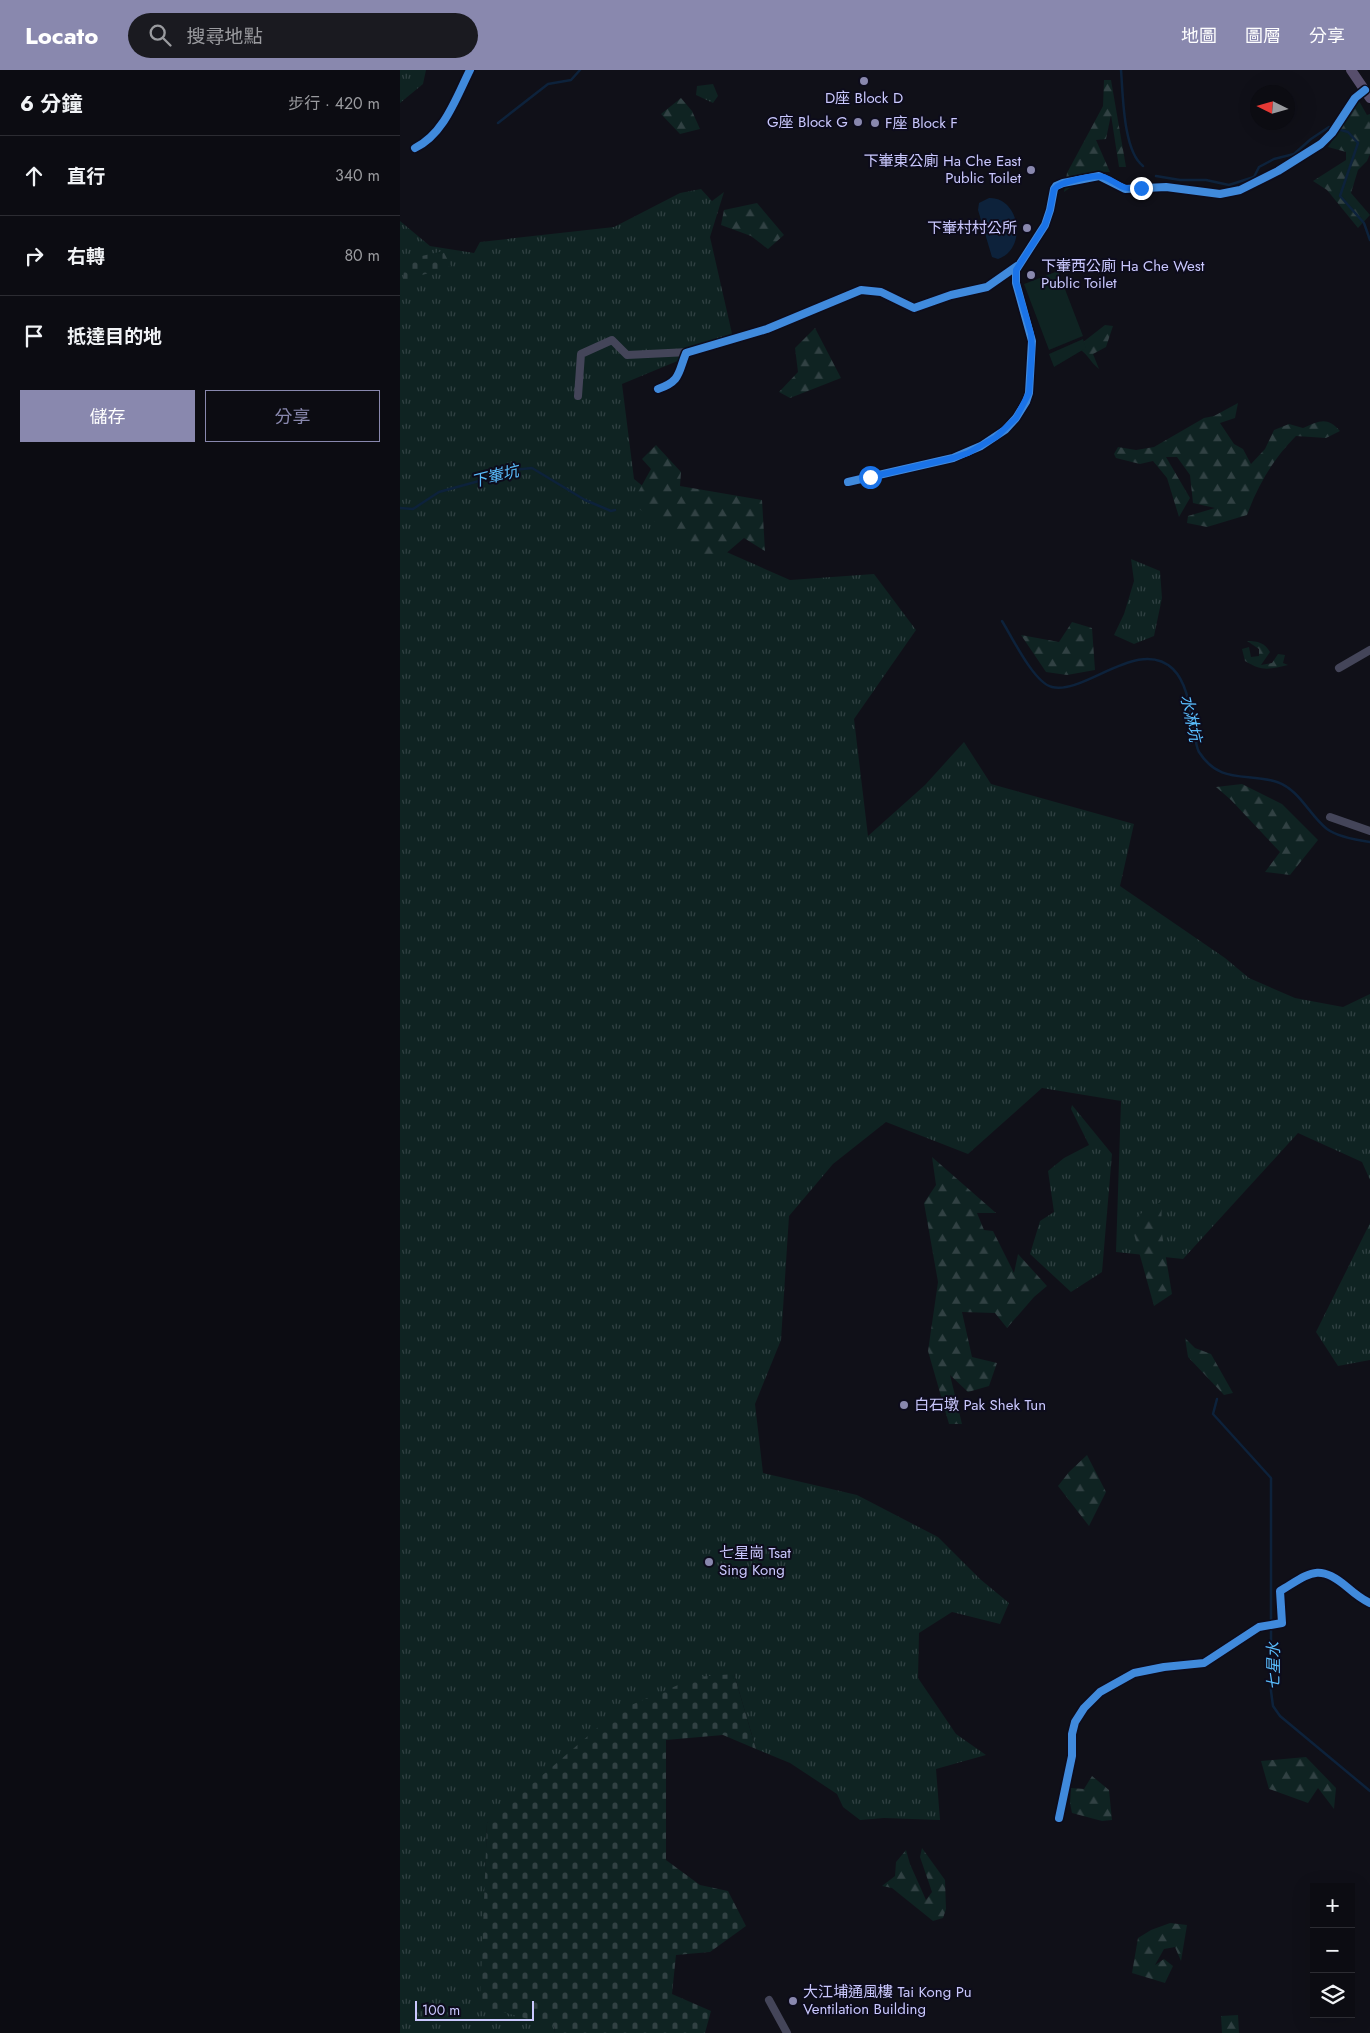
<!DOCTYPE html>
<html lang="zh-TW">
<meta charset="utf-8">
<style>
:root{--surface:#0c0c12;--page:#1a1a20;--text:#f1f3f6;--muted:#9a9b9f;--line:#2c2c32;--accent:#8988ae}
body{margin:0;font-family:Jost,"Noto Sans TC",sans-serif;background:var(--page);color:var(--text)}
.controls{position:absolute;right:15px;bottom:15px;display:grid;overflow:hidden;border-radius:0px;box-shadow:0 5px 20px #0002}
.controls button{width:45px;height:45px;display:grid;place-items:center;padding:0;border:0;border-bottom:1px solid var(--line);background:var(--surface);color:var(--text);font:25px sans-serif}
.compass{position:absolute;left:850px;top:15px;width:45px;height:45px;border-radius:50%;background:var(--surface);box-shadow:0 5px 20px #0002;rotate:275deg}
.scale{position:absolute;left:15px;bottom:12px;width:119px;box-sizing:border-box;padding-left:5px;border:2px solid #cac8fe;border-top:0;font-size:14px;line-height:18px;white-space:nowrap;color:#cac8fe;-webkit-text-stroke:4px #0d0c1c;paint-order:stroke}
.stop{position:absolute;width:15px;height:15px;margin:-11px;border:4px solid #1a73e8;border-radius:50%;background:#fff}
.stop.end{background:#1a73e8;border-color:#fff;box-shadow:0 1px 5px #0008}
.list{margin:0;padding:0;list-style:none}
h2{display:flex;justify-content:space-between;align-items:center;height:65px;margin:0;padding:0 20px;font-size:21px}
h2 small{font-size:16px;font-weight:400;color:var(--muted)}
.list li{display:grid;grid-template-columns:32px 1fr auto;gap:15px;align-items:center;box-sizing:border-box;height:80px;padding:0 20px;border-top:1px solid var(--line)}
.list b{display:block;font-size:19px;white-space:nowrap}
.list em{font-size:16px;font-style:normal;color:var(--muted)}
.actions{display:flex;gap:10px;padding:15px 20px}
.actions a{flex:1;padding:11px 0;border:1px solid var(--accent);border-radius:0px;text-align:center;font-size:18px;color:var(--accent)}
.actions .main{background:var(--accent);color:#fff}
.icon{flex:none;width:28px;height:28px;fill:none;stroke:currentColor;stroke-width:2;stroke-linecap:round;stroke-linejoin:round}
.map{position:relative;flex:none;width:970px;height:1963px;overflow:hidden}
header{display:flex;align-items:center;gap:30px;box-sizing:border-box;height:70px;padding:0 25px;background:var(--accent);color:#fff}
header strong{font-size:24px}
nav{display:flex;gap:28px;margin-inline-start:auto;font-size:18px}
.search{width:350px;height:45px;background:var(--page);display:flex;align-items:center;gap:12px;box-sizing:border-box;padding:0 18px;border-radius:28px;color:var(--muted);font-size:19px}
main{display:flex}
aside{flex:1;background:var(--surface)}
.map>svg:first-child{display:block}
.grass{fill:url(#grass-tufts)}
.forest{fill:url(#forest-firs)}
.cemetery{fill:url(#cemetery-stones)}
.garden{fill:#0f2322}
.water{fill:#0d223b}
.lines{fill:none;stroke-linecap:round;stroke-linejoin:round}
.stream{stroke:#0d223b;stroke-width:2.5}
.minor{stroke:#444559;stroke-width:8}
.major{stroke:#574e6c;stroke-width:10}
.cycleway-casing{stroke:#0d0c1c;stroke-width:11}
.cycleway{stroke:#408adc;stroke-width:8}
.route{stroke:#1a73e8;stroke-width:6}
.poi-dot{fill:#8988ae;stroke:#0d0c1c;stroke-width:2}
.labels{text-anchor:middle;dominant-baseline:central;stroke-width:4;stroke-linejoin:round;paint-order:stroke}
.poi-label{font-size:15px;fill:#cac8fe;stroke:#0d0c1c;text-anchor:start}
.water-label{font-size:16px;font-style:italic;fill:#59bcfb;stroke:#0d0c1c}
</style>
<header>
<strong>Locato</strong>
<div class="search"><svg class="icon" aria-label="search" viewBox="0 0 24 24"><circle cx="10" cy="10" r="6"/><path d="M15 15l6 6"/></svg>搜尋地點</div>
<nav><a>地圖</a><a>圖層</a><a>分享</a></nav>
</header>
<main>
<aside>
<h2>6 分鐘<small>步行 · 420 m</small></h2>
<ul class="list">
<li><svg class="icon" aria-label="ahead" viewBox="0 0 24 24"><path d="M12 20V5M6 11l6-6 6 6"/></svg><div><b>直行</b></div><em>340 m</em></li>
<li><svg class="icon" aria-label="right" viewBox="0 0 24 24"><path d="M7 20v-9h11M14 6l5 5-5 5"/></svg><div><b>右轉</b></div><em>80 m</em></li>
<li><svg class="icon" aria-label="arrive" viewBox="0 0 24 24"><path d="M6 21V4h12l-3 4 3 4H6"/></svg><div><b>抵達目的地</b></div></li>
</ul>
<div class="actions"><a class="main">儲存</a><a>分享</a></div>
</aside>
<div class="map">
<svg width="970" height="1963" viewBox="0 0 970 1963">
<defs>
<pattern id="grass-tufts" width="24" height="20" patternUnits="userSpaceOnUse" patternTransform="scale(1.25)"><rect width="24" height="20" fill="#0f2322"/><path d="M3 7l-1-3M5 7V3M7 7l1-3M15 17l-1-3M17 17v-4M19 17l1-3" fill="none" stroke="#314143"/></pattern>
<pattern id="forest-firs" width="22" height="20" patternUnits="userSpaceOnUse" patternTransform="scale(1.25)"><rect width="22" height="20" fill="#0f2322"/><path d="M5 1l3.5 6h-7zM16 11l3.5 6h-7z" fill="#314143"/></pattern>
<pattern id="cemetery-stones" width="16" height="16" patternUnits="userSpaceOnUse" patternTransform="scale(1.25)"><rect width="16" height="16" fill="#0f2322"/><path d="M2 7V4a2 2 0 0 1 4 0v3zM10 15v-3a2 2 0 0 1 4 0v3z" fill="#314143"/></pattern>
</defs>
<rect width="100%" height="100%" fill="#101018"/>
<path class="grass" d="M 0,0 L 26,0 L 23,14 L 0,33 Z
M 313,14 L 318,26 L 313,33 L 296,25 L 297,16 Z
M 301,119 L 312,131 L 324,122 L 310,167 L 333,268 L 222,314 L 234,409 L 322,480 L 390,510 L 474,504 L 516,560 L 454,649 L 468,766 L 525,715 L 564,672 L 591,714 L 734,754 L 720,816 L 825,888 L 849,908 L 895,928 L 943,937 L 970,924 L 970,1110 L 962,1092 L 898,1063 L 783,1189 L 716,1182 L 721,1031 L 642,1018 L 568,1084 L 486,1052 L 433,1094 L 389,1146 L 381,1270 L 355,1334 L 363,1403 L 457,1425 L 538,1467 L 580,1509 L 609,1533 L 600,1554 L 552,1542 L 519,1563 L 518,1608 L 556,1664 L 586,1685 L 536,1699 L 540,1750 L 484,1748 L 460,1750 L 443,1737 L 437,1724 L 390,1693 L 356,1679 L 334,1604 L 87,1753 L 84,1849 L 154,1956 L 155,1963 L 0,1963 L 0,151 L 30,176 L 74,183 L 80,172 L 214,157 L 280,123 Z
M 731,489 L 760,501 L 762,528 L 754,566 L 734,574 L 714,565 L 724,544 L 734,511 Z
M 672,1035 L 712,1084 L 702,1202 L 671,1222 L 630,1184 L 640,1151 L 654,1142 L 648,1101 L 664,1088 L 689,1075 L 671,1039 Z
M 970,1153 L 970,1290 L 938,1296 L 916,1262 Z"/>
<path class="forest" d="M 704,10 L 711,10 L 726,97 L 719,97 L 711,45 L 706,69 L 696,70 L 710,102 L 693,102 L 664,122 L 667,103 L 703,36 Z
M 281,28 L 292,41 L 300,59 L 280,64 L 261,44 Z
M 959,31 L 967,45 L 970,44 L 970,84 L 967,91 L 958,100 L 951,123 L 970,145 L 958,158 L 927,120 L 913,111 L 946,90 L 946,82 L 928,77 Z
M 357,133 L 384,165 L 368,179 L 351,166 L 321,155 L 324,140 Z
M 705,255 L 713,256 L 706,277 L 693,284 L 699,299 C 690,292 688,284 679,279 L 678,276 Z
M 415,258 L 441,308 L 390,328 L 379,322 L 398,302 L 395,278 Z
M 838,333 L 835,348 L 820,353 L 834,374 L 843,379 L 851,394 L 865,379 L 874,360 L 889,354 L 903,358 C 919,351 927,346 940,361 L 926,368 L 896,366 C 873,389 858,415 847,445 L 807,457 L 787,453 L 788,446 L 815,438 L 793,433 L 790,405 L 777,387 L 766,387 L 790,428 L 779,447 L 767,408 L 753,391 L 740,394 L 716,388 L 714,384 L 718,377 L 736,380 L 754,377 L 804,348 L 814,346 Z
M 256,375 L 281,402 L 280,416 L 362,430 L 365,481 L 344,468 L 310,497 L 232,433 L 251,399 L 242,389 Z
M 672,552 L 692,558 L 695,600 L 667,605 L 646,602 L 621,565 L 659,572 Z
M 847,571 C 858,571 865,573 870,582 L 861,595 L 872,593 L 878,584 L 885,585 L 883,593 L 888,595 C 869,599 863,602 845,591 L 842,579 L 849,577 L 851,587 L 859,586 L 859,579 Z
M 842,714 L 882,734 L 918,770 L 890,805 L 865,802 L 880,782 L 831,730 L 816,717 Z
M 532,1087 L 596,1143 L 577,1143 L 584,1160 L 593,1161 L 614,1203 L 618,1184 L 647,1216 L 634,1227 L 607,1258 L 595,1243 L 562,1242 L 572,1287 L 597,1293 L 589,1316 L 568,1322 L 550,1305 L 562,1354 L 549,1354 L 528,1281 L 538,1212 L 524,1133 L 536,1115 Z
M 762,1131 L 761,1158 L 772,1224 L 754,1236 L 734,1164 L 737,1146 Z
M 785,1268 L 795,1278 L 811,1284 L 833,1323 L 824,1325 L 788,1287 Z
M 687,1385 L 706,1422 L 689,1456 L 658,1416 L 669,1402 Z
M 906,1687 L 936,1718 L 934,1739 L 918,1718 L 908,1733 L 869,1719 L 861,1691 Z
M 692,1706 L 709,1720 L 712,1750 L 702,1751 L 672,1743 L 670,1733 L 671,1718 L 684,1719 Z
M 522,1778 L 545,1810 L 546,1839 L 543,1848 L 533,1851 L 492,1818 L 482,1816 L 495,1806 L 496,1792 L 506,1780 L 510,1794 L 526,1830 L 532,1822 L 520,1787 Z
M 770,1853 L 787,1855 L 781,1891 L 775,1877 L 764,1879 L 755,1895 L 764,1889 L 773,1896 L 765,1913 L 732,1903 L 738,1868 L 751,1860 Z
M 838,1945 L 839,1963 L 822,1963 L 821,1946 Z"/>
<path class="cemetery" d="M 43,181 L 51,196 L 3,211 L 5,190 Z
M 334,1604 L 356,1679 L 323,1665 L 266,1670 L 266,1790 L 300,1815 L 328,1821 L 346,1856 L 310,1882 L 276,1885 L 272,1924 L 311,1941 L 305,1963 L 155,1963 L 154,1956 L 80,1936 L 87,1753 L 217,1641 L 297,1607 Z"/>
<path class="garden" d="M 658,201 L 683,266 L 649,280 L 624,214 Z
M 683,269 L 686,278 L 654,297 L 649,284 Z"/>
<path class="water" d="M 589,128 C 620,127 628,179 598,189 L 592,187 L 578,140 L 579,133 Z"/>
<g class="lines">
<path class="stream" d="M 721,0 C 723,24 723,81 743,96
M 98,53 L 148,14 L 171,10 L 180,0
M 941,60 L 948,62 L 958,73 L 940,126 L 964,153 L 970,170
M 756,106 L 780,110 L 806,110 L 829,115 L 854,107 L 859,97 L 874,89 L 894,84 L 911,69 L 929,57 L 933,58
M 0,438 L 13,439 L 39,422 L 79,411 L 104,401 L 132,398 L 185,430 L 211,441 L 215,440
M 602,551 C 612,567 634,613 652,617 C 685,625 739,566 773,599 C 789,615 790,643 794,663 C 796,669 796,677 799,682 C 820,715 847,702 877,712 C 900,720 909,745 927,759 C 938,767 956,770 970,772
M 817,1329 L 813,1344 L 871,1408 L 871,1621 L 873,1636 L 880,1646 L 970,1721"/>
<path class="minor" d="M 15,78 C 44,64 56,28 70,0
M 258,319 C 281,311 278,303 286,283 L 289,282 L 367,259 L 461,220 L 481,222 L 514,238 L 551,225 L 587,217 L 617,196
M 178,326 L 181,284 L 212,270 L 227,285 L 289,282
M 448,412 L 553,388 L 581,376 L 605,360 L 616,348 L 626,332 L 629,323 L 632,271 L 616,213 L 616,200 L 645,155 L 650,140 L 654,119 L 656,116 L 663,113 L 699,106 L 725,119 L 766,117 L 820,124 L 840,120 L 878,101 L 921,74 L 932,63 L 955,28 L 965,20
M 939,598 L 970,580
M 930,747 L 970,761
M 659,1748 L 672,1686 L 672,1664 L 675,1652 L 684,1638 L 700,1622 L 734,1603 L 764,1597 L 804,1593 L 859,1557 L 882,1553 L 880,1521 C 909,1504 918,1492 947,1517 C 954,1523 961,1529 970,1533
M 369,1930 L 387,1963"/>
<path class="major" d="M 951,0 L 970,28"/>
<defs>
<path id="cycleway" d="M 15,78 C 44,64 56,28 70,0
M 258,319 C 281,311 278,303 286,283 L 289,282 L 367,259 L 461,220 L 481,222 L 514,238 L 551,225 L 587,217 L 617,196
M 448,412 L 553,388 L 581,376 L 605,360 L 616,348 L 626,332 L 629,323 L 632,271 L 616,213 L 616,200 L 645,155 L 650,140 L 654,119 L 656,116 L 663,113 L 699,106 L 725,119 L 766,117 L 820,124 L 840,120 L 878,101 L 921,74 L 932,63 L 955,28 L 965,20
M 659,1748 L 672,1686 L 672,1664 L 675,1652 L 684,1638 L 700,1622 L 734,1603 L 764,1597 L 804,1593 L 859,1557 L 882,1553 L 880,1521 C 909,1504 918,1492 947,1517 C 954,1523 961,1529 970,1533"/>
</defs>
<use href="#cycleway" class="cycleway-casing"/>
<use href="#cycleway" class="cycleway"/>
</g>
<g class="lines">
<path class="route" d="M 470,407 L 553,388 L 568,383 L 596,367 L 616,348 L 629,323 L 632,278 L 631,264 L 616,212 L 616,200 L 645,155 L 650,140 L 654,119 C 660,112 694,104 704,107 C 722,114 717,120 741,118"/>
</g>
<g class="poi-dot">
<circle cx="464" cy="11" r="5"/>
<circle cx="458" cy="52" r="5"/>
<circle cx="475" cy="53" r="5"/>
<circle cx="631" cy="100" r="5"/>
<circle cx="627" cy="158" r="5"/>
<circle cx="631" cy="205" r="5"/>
<circle cx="504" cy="1335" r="5"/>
<circle cx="309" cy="1492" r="5"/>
<circle cx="393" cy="1931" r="5"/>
</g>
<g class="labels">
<g class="poi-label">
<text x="464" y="28" text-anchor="middle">D座 Block D</text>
<text x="448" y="52" text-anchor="end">G座 Block G</text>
<text x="485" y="53">F座 Block F</text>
<text x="621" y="91" text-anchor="end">下輋東公廁 Ha Che East<tspan x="621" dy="17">Public Toilet</tspan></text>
<text x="617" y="158" text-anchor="end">下輋村村公所</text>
<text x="641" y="196">下輋西公廁 Ha Che West<tspan x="641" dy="17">Public Toilet</tspan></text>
<text x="514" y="1335">白石墩 Pak Shek Tun</text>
<text x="319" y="1483">七星崗 Tsat<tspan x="319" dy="17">Sing Kong</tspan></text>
<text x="403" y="1922">大江埔通風樓 Tai Kong Pu<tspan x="403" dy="17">Ventilation Building</tspan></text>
</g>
<g class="water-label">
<text transform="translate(95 406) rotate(-14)">下輋坑</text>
<text transform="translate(791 648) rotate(78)">水淋坑</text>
<text transform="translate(873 1596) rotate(-90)">七星水</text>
</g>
</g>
</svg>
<div class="controls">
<button>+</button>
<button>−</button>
<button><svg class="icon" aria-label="layers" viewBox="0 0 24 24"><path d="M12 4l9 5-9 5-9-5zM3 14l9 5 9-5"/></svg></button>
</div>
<svg class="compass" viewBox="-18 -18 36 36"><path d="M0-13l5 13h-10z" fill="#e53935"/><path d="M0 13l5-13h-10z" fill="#9a9b9f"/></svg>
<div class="scale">100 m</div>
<div class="stop" style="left:470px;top:407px"></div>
<div class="stop end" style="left:741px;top:118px"></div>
</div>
</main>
